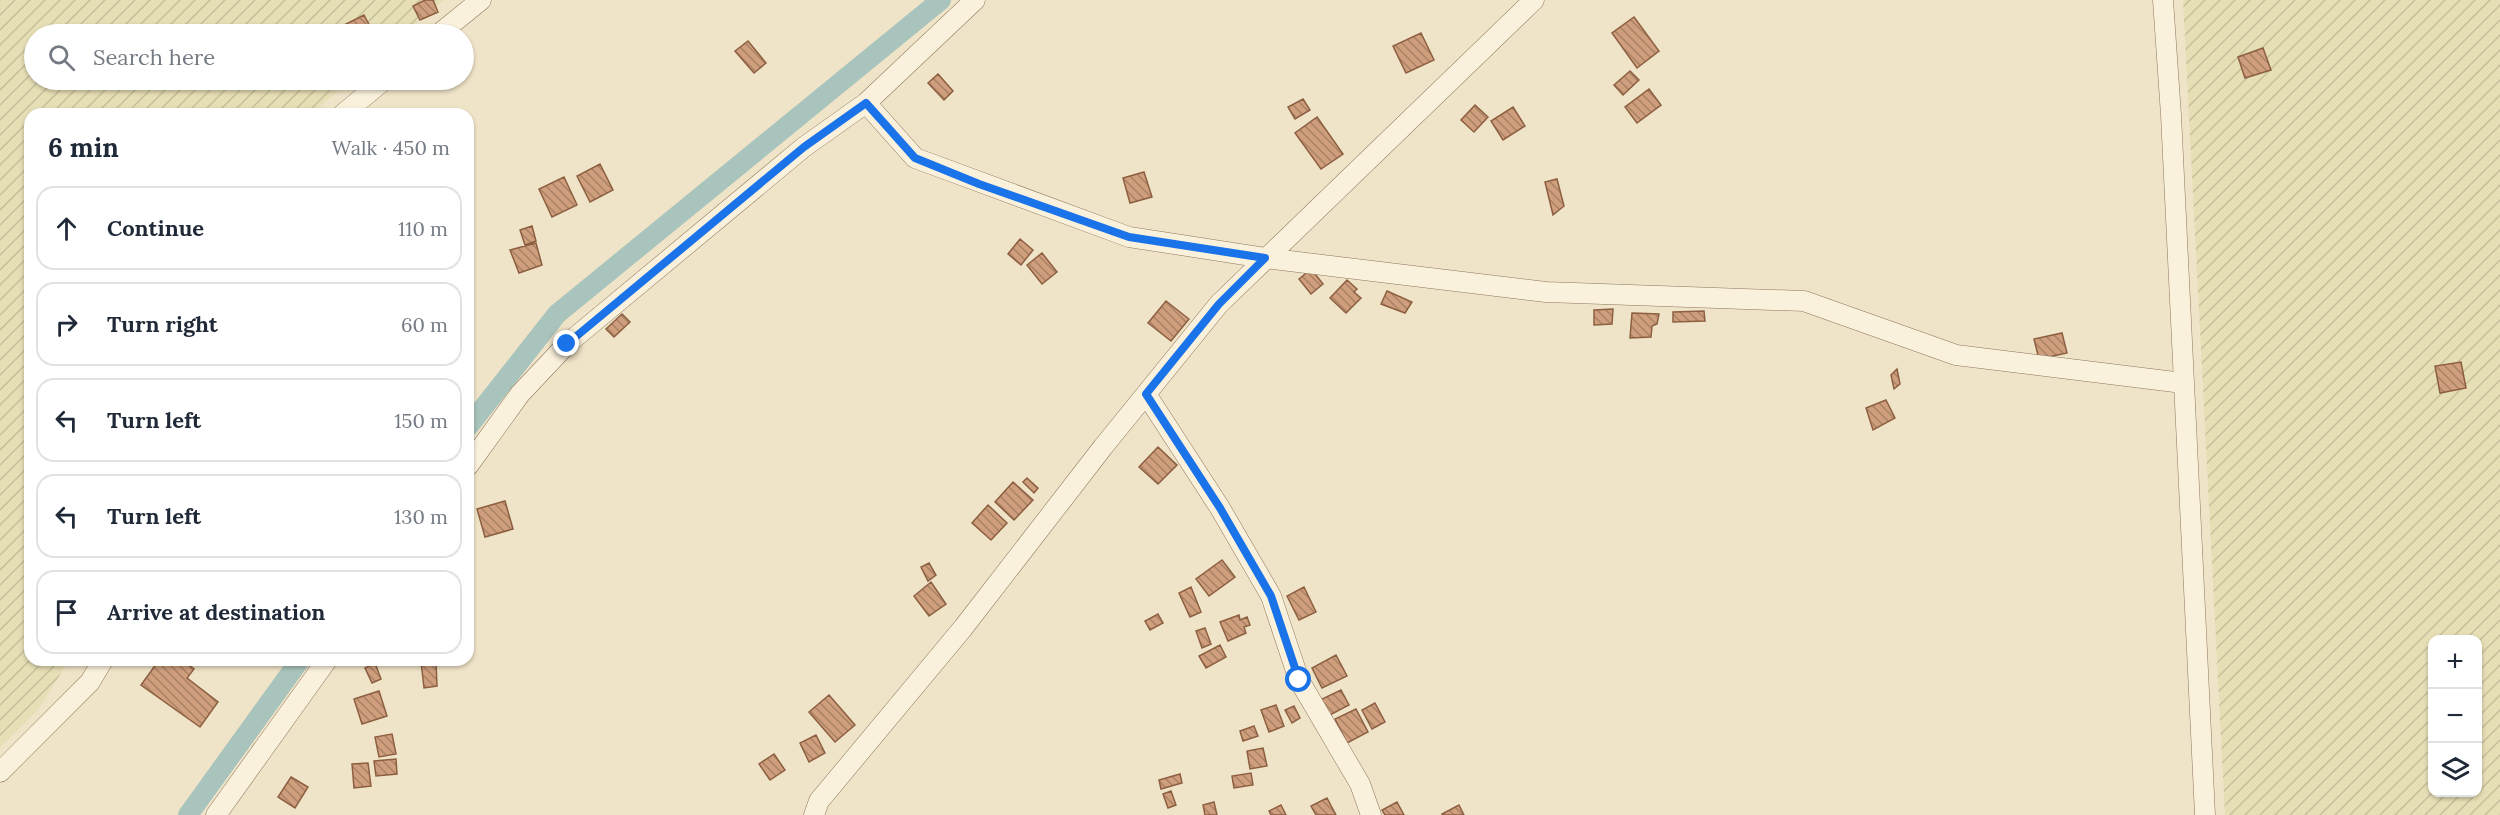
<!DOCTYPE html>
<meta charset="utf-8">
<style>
:root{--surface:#fff;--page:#f2f2f3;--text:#1f2937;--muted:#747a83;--line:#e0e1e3}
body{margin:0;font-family:Lora,serif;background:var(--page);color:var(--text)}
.controls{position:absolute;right:18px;bottom:18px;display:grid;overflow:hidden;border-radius:12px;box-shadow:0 2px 4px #0004}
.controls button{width:54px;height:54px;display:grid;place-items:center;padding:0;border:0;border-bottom:2px solid var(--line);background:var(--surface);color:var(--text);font:30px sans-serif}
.stop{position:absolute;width:18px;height:18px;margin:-14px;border:4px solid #1a73e8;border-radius:50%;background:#fff}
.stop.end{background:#1a73e8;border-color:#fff;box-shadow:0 2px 6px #0008}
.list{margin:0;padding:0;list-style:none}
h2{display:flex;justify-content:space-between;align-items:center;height:78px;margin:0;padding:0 24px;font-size:26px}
h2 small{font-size:20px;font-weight:400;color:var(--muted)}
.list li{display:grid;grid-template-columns:39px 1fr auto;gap:18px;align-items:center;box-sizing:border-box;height:84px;margin:0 12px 12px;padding:0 12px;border:2px solid var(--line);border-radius:18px}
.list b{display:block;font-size:22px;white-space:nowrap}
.list em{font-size:20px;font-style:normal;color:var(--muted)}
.icon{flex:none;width:33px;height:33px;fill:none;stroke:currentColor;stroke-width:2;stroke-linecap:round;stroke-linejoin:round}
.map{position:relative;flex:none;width:2500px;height:815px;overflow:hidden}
.search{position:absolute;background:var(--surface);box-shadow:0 2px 4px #0004;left:24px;top:24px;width:450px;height:66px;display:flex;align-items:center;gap:15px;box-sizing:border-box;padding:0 21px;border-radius:33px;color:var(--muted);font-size:22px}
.panel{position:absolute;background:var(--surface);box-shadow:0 2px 4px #0004;left:24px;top:108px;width:450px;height:558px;border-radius:18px}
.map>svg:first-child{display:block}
.farmland{fill:url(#farmland-furrows);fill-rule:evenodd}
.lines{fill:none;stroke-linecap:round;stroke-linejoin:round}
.canal{stroke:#a9c4bc;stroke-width:20}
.building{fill:url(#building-back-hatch);stroke:#8d5f41;stroke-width:1.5}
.minor-casing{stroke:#8d765c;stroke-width:21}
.minor{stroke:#faf1dc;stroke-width:20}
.route{stroke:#1a73e8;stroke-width:8}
</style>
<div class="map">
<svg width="2500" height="815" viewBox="0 0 2500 815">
<defs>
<pattern id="farmland-furrows" width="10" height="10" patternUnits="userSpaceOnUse" patternTransform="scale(1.5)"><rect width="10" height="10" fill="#e6deb5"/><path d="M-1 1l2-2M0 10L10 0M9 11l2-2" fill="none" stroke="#c6bf9b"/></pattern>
<pattern id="building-back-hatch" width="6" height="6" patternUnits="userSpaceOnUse" patternTransform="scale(1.5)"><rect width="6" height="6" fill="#cf9f7d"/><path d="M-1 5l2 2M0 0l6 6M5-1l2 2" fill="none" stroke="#a98266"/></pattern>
</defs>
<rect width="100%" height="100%" fill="#f0e4c8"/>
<path class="farmland" d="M 0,0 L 444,0 L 403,34 L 34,34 L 34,80 L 351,80 L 311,114 L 30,114 L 30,660 L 69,660 L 39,709 L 0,748 Z
M 2183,0 L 2500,0 L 2500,815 L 2225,815 ZM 2432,640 L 2478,640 L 2478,792 L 2432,792 Z"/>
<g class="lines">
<path class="canal" d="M 468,427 L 557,314 L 941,0
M 188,815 L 300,660"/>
</g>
<path class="building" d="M 425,0 L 433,0 L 438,12 L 420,20 L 413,6 Z
M 364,15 L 374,34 L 341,34 L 338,28 Z
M 1634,17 L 1659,51 L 1637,68 L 1612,33 Z
M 1421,33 L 1434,60 L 1406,73 L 1393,46 Z
M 748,41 L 766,63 L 754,73 L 735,51 Z
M 2263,48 L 2271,70 L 2245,78 L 2238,57 Z
M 1630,71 L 1639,80 L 1623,95 L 1614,85 Z
M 938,74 L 953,91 L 944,100 L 928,83 Z
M 1649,89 L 1661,105 L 1637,123 L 1625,107 Z
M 1303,99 L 1310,110 L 1295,119 L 1288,107 Z
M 1475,105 L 1488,117 L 1474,132 L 1461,120 Z
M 1513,107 L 1525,126 L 1503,140 L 1491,121 Z
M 1317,117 L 1343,154 L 1321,169 L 1295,133 Z
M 600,164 L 613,190 L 590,202 L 577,176 Z
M 1144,172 L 1152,197 L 1130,203 L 1123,178 Z
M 564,177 L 577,205 L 552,217 L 539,189 Z
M 1557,179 L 1564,206 L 1553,215 L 1545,182 Z
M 532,226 L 536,241 L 525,245 L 520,230 Z
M 1020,239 L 1033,250 L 1021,265 L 1008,254 Z
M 536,243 L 542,265 L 519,273 L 510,250 Z
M 1042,253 L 1057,272 L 1042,284 L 1027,265 Z
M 1311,269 L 1323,284 L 1311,294 L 1299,279 Z
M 1347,280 L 1357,289 L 1354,292 L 1361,298 L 1346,313 L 1330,298 Z
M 1387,291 L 1412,302 L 1405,313 L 1381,304 Z
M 1166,301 L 1189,319 L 1171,341 L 1148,323 Z
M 1613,309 L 1612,324 L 1594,325 L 1594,310 Z
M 1704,311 L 1705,321 L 1673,322 L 1673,312 Z
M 1632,313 L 1659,314 L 1657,324 L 1652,326 L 1651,337 L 1630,338 Z
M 622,314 L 630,322 L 614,337 L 606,329 Z
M 2062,333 L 2067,353 L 2039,359 L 2034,339 Z
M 2461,362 L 2466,388 L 2440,393 L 2435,366 Z
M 1897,369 L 1900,384 L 1894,389 L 1891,375 Z
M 1886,400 L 1895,418 L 1873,430 L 1866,408 Z
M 1158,447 L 1177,465 L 1158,484 L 1139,467 Z
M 1027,478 L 1038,488 L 1034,493 L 1023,482 Z
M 1013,482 L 1033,500 L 1014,520 L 995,502 Z
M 505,501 L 513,529 L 485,537 L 477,509 Z
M 988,505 L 1007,523 L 991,540 L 972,523 Z
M 1222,560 L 1235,577 L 1209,596 L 1196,579 Z
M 929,563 L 936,575 L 928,581 L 921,567 Z
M 931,582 L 946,604 L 929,616 L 914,596 Z
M 1191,587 L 1201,612 L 1190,617 L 1179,593 Z
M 1304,587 L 1316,612 L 1299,620 L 1287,596 Z
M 1158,614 L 1163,623 L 1150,630 L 1145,621 Z
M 1239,615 L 1240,620 L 1247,617 L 1250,625 L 1244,627 L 1246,633 L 1228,641 L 1220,622 Z
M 1205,628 L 1211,644 L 1202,648 L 1196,631 Z
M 1220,645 L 1226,657 L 1206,668 L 1199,656 Z
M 1336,655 L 1347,676 L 1322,688 L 1312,668 Z
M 159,660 L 182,660 L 194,669 L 187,678 L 218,702 L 200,727 L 141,685 Z
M 436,661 L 437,686 L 424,688 L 421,662 Z
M 375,663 L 381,679 L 372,683 L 365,668 Z
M 1341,690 L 1349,705 L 1328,716 L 1320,700 Z
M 379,691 L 387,716 L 362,724 L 354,699 Z
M 829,695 L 855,725 L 835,742 L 809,712 Z
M 1375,703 L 1385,722 L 1372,729 L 1362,710 Z
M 1276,705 L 1284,726 L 1269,732 L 1261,710 Z
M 1294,706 L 1300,718 L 1292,723 L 1285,710 Z
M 1356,709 L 1368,732 L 1347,743 L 1335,719 Z
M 1254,726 L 1258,736 L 1243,741 L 1240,731 Z
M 392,734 L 396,754 L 379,757 L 375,737 Z
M 816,735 L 825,753 L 809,762 L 800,743 Z
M 1263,748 L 1267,766 L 1250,769 L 1247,751 Z
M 774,754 L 785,770 L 770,780 L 759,764 Z
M 396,759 L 397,774 L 376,776 L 374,761 Z
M 368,763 L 371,786 L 354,788 L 352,764 Z
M 1251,773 L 1253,785 L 1234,788 L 1232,776 Z
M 1180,774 L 1182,783 L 1161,789 L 1159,780 Z
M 291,777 L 308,787 L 295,808 L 278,797 Z
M 1171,791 L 1176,805 L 1168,808 L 1163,794 Z
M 1327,798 L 1336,815 L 1316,815 L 1311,806 Z
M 1214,802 L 1217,815 L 1205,815 L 1203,805 Z
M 1397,802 L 1404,815 L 1385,815 L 1382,810 Z
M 1281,805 L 1286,815 L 1271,815 L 1269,811 Z
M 1459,805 L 1464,815 L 1442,815 L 1442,814 Z"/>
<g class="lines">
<defs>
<path id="minor" d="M 2163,0 L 2171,115 L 2205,815
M 439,34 L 481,0
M 866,103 L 915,158 L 1129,237 L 1265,258 L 1546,292 L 1804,301 L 1956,355 L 2183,383
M 343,114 L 384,80
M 1146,394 L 1220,508 L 1271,596 L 1299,680 L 1360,784 L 1371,815
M 468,466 L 520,394 L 567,344 L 804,147 L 866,103 L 975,0
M 0,772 L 90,682 L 103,660
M 216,815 L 327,660
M 814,815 L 819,801 L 963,628 L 1103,447 L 1219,304 L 1534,0"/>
</defs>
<use href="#minor" class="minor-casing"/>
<use href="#minor" class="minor"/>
</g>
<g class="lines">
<path class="route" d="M 567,344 L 804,147 L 866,103 L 915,158 L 979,184 L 1129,237 L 1265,258 L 1219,304 L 1146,394 L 1220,508 L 1271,596 L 1299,680"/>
</g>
</svg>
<div class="controls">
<button>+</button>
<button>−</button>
<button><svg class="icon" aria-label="layers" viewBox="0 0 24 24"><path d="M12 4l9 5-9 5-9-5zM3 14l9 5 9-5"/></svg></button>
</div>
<div class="stop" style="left:1299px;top:680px"></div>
<div class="stop end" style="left:567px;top:344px"></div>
<div class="search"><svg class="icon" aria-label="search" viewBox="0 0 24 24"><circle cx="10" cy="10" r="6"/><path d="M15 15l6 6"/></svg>Search here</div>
<section class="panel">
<h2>6 min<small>Walk · 450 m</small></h2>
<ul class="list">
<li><svg class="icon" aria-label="ahead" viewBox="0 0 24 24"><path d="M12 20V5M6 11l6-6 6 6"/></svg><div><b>Continue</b></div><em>110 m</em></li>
<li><svg class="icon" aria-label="right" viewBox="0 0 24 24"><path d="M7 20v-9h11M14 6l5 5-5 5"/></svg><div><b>Turn right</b></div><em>60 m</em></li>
<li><svg class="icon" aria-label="left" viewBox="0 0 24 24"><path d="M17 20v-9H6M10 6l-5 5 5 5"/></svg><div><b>Turn left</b></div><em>150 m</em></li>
<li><svg class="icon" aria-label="left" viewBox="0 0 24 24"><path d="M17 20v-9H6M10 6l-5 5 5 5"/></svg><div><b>Turn left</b></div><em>130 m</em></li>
<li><svg class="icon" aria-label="arrive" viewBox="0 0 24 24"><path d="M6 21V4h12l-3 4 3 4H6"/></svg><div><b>Arrive at destination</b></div></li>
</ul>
</section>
</div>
